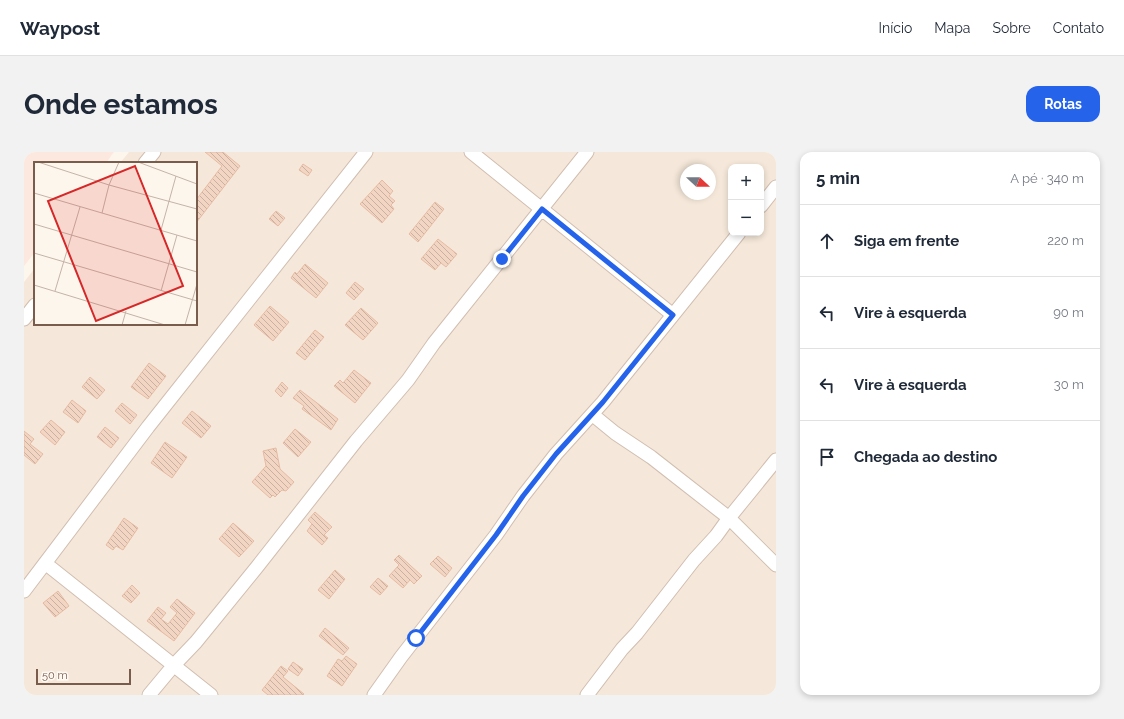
<!DOCTYPE html>
<html lang="pt">
<meta charset="utf-8">
<style>
:root{--surface:#fff;--page:#f2f2f3;--text:#1f2937;--muted:#747a83;--line:#e0e1e3;--accent:#2563eb}
body{margin:0;font-family:Raleway,sans-serif;background:var(--page);color:var(--text)}
.controls{position:absolute;right:12px;top:12px;display:grid;overflow:hidden;border-radius:8px;box-shadow:0 2px 6px #0003}
.controls button{width:36px;height:36px;display:grid;place-items:center;padding:0;border:0;border-bottom:1px solid var(--line);background:var(--surface);color:var(--text);font:20px sans-serif}
.compass{position:absolute;left:656px;top:12px;width:36px;height:36px;border-radius:50%;background:var(--surface);box-shadow:0 2px 6px #0003;rotate:112deg}
.scale{position:absolute;left:12px;bottom:10px;width:95px;box-sizing:border-box;padding-left:4px;border:2px solid #7a5c4d;border-top:0;font-size:11px;line-height:14px;white-space:nowrap;color:#7a5c4d;-webkit-text-stroke:3px #fffaf3;paint-order:stroke}
.stop{position:absolute;width:12px;height:12px;margin:-9px;border:3px solid #2563eb;border-radius:50%;background:#fff}
.stop.end{background:#2563eb;border-color:#fff;box-shadow:0 1px 4px #0008}
.list{margin:0;padding:0;list-style:none}
h2{display:flex;justify-content:space-between;align-items:center;height:52px;margin:0;padding:0 16px;font-size:17px}
h2 small{font-size:13px;font-weight:400;color:var(--muted)}
.list li{display:grid;grid-template-columns:26px 1fr auto;gap:12px;align-items:center;box-sizing:border-box;height:72px;padding:0 16px;border-top:1px solid var(--line)}
.list b{display:block;font-size:15px;white-space:nowrap}
.list em{font-size:13px;font-style:normal;color:var(--muted)}
.icon{flex:none;width:22px;height:22px;fill:none;stroke:currentColor;stroke-width:2;stroke-linecap:round;stroke-linejoin:round}
.map{position:relative;flex:none;width:752px;height:543px;overflow:hidden;border-radius:12px}
header{display:flex;align-items:center;gap:24px;box-sizing:border-box;height:56px;padding:0 20px;background:var(--surface);border-bottom:1px solid var(--line)}
header strong{font-size:19px}
nav{display:flex;gap:22px;margin-inline-start:auto;font-size:14px}
.intro{display:flex;align-items:center;justify-content:space-between;box-sizing:border-box;height:96px;padding:0 24px}
h1{margin:0;font-size:28px}
.button{padding:10px 18px;border-radius:12px;background:var(--accent);color:#fff;font-size:14px;font-weight:700}
main{display:flex;gap:24px;padding:0 24px}
aside{flex:1;background:var(--surface);border-radius:12px;box-shadow:0 2px 6px #0003}
.map>svg:first-child{display:block}
.residential{fill:#f5e8da;fill-rule:evenodd}
.commercial{fill:#fde8e0}
.building{fill:url(#building-back-hatch);stroke:#e6bba3}
.lines{fill:none;stroke-linecap:round;stroke-linejoin:round}
.minor-casing{stroke:#d1beb0;stroke-width:15}
.minor{stroke:#fff;stroke-width:13}
.route{stroke:#2563eb;stroke-width:5}
.inset-road{fill:none;stroke:#c5b3a7;stroke-width:1}
.view{fill:#d62828;fill-opacity:0.15;stroke:#d62828;stroke-width:2}
.inset-edge{fill:none;stroke:#7a5c4d;stroke-width:2}
</style>
<header>
<strong>Waypost</strong>
<nav><a>Início</a><a>Mapa</a><a>Sobre</a><a>Contato</a></nav>
</header>
<div class="intro"><h1>Onde estamos</h1><a class="button">Rotas</a></div>
<main>
<div class="map">
<svg width="752" height="543" viewBox="0 0 752 543">
<defs>
<pattern id="building-back-hatch" width="6" height="6" patternUnits="userSpaceOnUse"><rect width="6" height="6" fill="#f3d5c3"/><path d="M-1 5l2 2M0 0l6 6M5-1l2 2" fill="none" stroke="#cab0a1"/></pattern>
</defs>
<rect width="100%" height="100%" fill="#fdf6ec"/>
<path class="residential" d="M 105,0 L 752,0 L 752,543 L 0,543 L 0,130 L 11,116 L 11,172 L 172,172 L 172,11 L 96,11 ZM 707,15 L 737,15 L 737,81 L 707,81 ZM 662,18 L 686,18 L 686,42 L 662,42 Z"/>
<path class="commercial" d="M 0,0 L 90,0 L 82,11 L 11,11 L 11,100 L 0,114 Z"/>
<path class="building" d="M 181,0 L 199,0 L 216,14 L 172,71 L 172,48 L 198,14 Z
M 279,12 L 288,18 L 284,24 L 275,18 Z
M 358,28 L 369,39 L 365,44 L 371,49 L 367,53 L 370,57 L 358,71 L 336,52 Z
M 411,50 L 420,57 L 394,90 L 385,82 Z
M 252,59 L 261,66 L 254,74 L 245,67 Z
M 414,87 L 433,102 L 422,115 L 417,111 L 411,118 L 397,107 Z
M 281,112 L 304,131 L 292,146 L 267,126 L 271,120 L 273,122 Z
M 331,130 L 340,137 L 330,148 L 322,141 Z
M 246,154 L 265,170 L 249,189 L 230,173 Z
M 337,156 L 354,171 L 339,188 L 321,173 Z
M 291,178 L 300,185 L 281,208 L 272,201 Z
M 125,211 L 142,224 L 124,247 L 107,235 Z
M 330,218 L 347,231 L 331,251 L 310,234 L 316,228 L 319,231 Z
M 66,225 L 81,238 L 73,247 L 58,235 Z
M 258,230 L 264,236 L 257,245 L 251,239 Z
M 276,238 L 314,267 L 307,278 L 278,257 L 280,254 L 269,246 Z
M 48,248 L 62,259 L 54,271 L 39,260 Z
M 98,251 L 113,263 L 106,272 L 91,259 Z
M 168,259 L 187,274 L 177,286 L 158,271 Z
M 27,268 L 41,280 L 31,293 L 16,280 Z
M 81,275 L 95,286 L 87,296 L 73,285 Z
M 271,277 L 287,290 L 274,305 L 259,291 Z
M 0,279 L 10,287 L 6,292 L 19,302 L 11,312 L 0,303 Z
M 141,290 L 163,305 L 148,326 L 127,311 Z
M 252,296 L 256,317 L 270,330 L 262,339 L 258,338 L 251,345 L 249,343 L 246,346 L 228,330 L 242,314 L 239,299 Z
M 291,360 L 308,375 L 300,383 L 304,386 L 298,393 L 283,379 L 288,372 L 284,368 Z
M 100,366 L 114,376 L 99,398 L 92,394 L 89,398 L 82,393 Z
M 209,371 L 230,389 L 215,405 L 195,387 Z
M 375,403 L 398,424 L 390,432 L 386,428 L 379,436 L 365,424 L 375,413 L 370,408 Z
M 414,404 L 428,416 L 421,425 L 406,412 Z
M 311,418 L 321,427 L 305,447 L 294,438 Z
M 354,426 L 364,434 L 356,443 L 346,435 Z
M 108,433 L 116,441 L 107,451 L 98,444 Z
M 34,439 L 45,454 L 31,465 L 19,451 Z
M 153,447 L 171,461 L 150,489 L 123,469 L 134,455 L 142,461 L 137,467 L 144,472 L 153,461 L 146,455 Z
M 301,476 L 325,496 L 319,503 L 295,484 Z
M 322,504 L 333,512 L 318,534 L 303,524 L 314,507 L 318,509 Z
M 269,510 L 279,517 L 274,524 L 264,517 Z
M 257,514 L 264,519 L 259,525 L 280,542 L 279,543 L 244,543 L 238,538 Z"/>
<g class="lines">
<defs>
<path id="minor" d="M 447,0 L 649,163
M 121,11 L 130,0
M 737,54 L 752,35
M 0,167 L 11,153
M 752,308 L 705,366 L 752,413
M 21,411 L 187,543
M 0,439 L 124,275 L 342,0
M 125,543 L 150,513 L 172,490 L 233,415 L 332,289 L 384,228 L 410,191 L 563,0
M 350,543 L 377,505 L 472,383 L 499,344 L 532,302 L 579,250 L 715,81
M 563,543 L 598,497 L 613,481 L 670,408 L 692,384 L 705,366 L 627,305 L 591,281 L 569,263"/>
</defs>
<use href="#minor" class="minor-casing"/>
<use href="#minor" class="minor"/>
</g>
<g class="lines">
<path class="route" d="M 392,486 L 472,383 L 499,344 L 532,302 L 579,250 L 649,163 L 518,57 L 478,107"/>
</g>
<g transform="translate(10 10)">
<rect width="163" height="163" fill="#fdf6ec"/>
<path class="inset-road" d="M 4,0 L 75,23 L 85,0M 104,0 L 163,22M 0,31 L 163,79M 68,51 L 75,23 L 163,47M 0,62 L 163,110M 127,68 L 142,14M 0,91 L 163,139M 0,123 L 131,163M 21,129 L 46,45M 127,129 L 143,73M 88,163 L 92,149M 151,163 L 163,122"/>
<path class="view" d="M 101,4 L 149,124 L 62,159 L 14,39 Z"/>
<rect width="163" height="163" class="inset-edge"/>
</g>
</svg>
<div class="controls">
<button>+</button>
<button>−</button>
</div>
<svg class="compass" viewBox="-18 -18 36 36"><path d="M0-13l5 13h-10z" fill="#e53935"/><path d="M0 13l5-13h-10z" fill="#747a83"/></svg>
<div class="scale">50 m</div>
<div class="stop" style="left:392px;top:486px"></div>
<div class="stop end" style="left:478px;top:107px"></div>
</div>
<aside>
<h2>5 min<small>A pé · 340 m</small></h2>
<ul class="list">
<li><svg class="icon" aria-label="ahead" viewBox="0 0 24 24"><path d="M12 20V5M6 11l6-6 6 6"/></svg><div><b>Siga em frente</b></div><em>220 m</em></li>
<li><svg class="icon" aria-label="left" viewBox="0 0 24 24"><path d="M17 20v-9H6M10 6l-5 5 5 5"/></svg><div><b>Vire à esquerda</b></div><em>90 m</em></li>
<li><svg class="icon" aria-label="left" viewBox="0 0 24 24"><path d="M17 20v-9H6M10 6l-5 5 5 5"/></svg><div><b>Vire à esquerda</b></div><em>30 m</em></li>
<li><svg class="icon" aria-label="arrive" viewBox="0 0 24 24"><path d="M6 21V4h12l-3 4 3 4H6"/></svg><div><b>Chegada ao destino</b></div></li>
</ul>
</aside>
</main>
